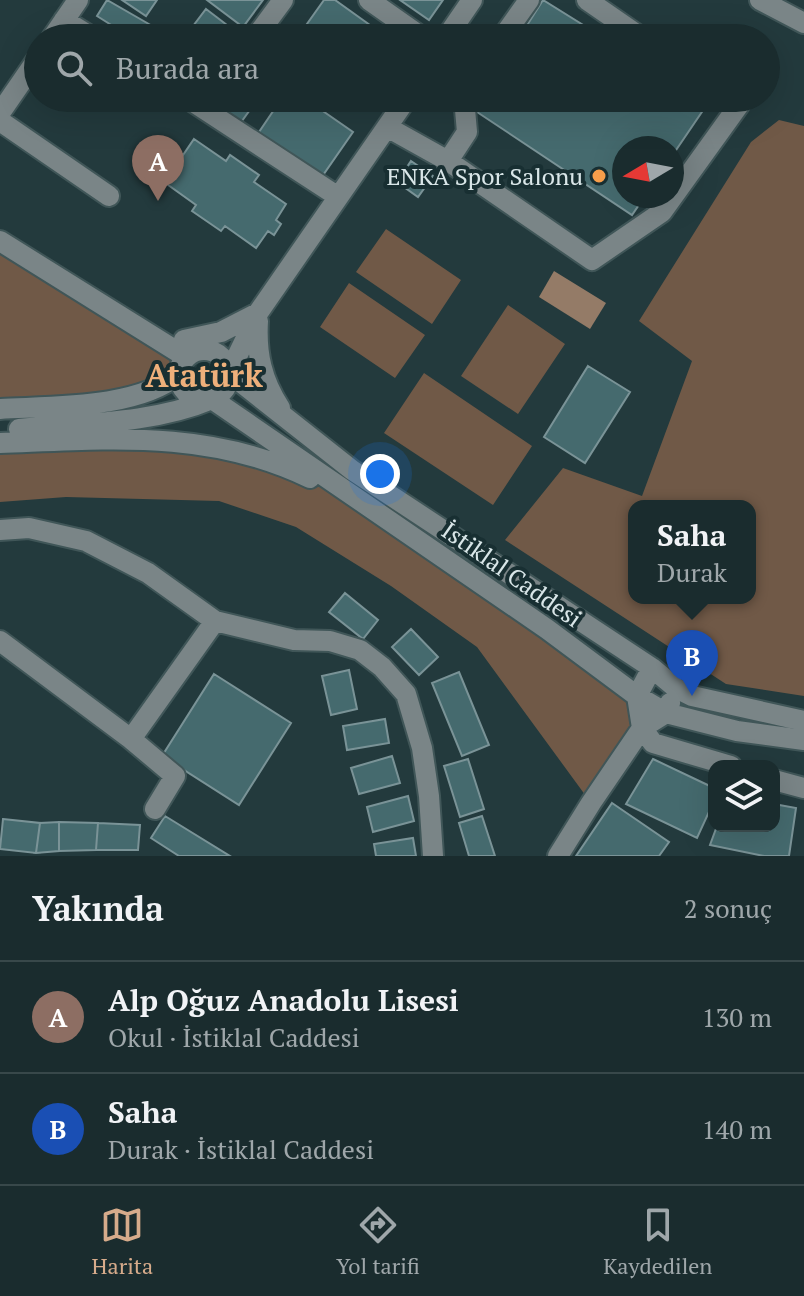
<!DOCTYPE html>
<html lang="tr">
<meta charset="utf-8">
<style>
:root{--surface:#1a2c2e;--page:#27383a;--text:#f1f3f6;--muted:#9fa7aa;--line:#38484a;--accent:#d6ab8b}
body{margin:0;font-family:"PT Serif",serif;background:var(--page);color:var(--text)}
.controls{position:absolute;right:24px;bottom:24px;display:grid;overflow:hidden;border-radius:16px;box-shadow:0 8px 32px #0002}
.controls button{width:72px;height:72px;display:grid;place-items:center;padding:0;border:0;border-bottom:2px solid var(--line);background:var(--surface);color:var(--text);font:40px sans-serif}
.compass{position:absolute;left:612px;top:136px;width:72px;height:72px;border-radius:50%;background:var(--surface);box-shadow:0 8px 32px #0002;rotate:260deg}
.you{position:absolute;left:380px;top:474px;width:28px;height:28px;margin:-20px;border:6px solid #fff;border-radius:50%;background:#1a73e8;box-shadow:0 0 0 12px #1a73e833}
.badge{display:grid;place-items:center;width:52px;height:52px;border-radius:50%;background:var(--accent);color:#fff;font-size:26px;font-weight:700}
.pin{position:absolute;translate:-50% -66px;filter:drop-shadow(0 2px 4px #0008)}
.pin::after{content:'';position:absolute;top:42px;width:28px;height:24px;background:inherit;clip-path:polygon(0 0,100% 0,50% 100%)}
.popup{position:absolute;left:628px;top:500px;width:128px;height:104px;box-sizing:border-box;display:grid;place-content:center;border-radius:16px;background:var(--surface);filter:drop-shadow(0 2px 6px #0005);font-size:26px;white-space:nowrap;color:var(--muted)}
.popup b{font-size:30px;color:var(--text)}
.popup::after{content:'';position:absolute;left:50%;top:100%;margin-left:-16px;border:16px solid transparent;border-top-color:var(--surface)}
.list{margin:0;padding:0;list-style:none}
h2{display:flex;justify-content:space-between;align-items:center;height:104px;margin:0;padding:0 32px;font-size:34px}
h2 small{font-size:26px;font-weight:400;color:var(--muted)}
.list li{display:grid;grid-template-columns:52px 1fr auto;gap:24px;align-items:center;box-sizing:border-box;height:112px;padding:0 32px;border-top:2px solid var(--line)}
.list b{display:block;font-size:30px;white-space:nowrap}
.list p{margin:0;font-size:26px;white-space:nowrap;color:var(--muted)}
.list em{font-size:26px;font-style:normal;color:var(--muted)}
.icon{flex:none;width:44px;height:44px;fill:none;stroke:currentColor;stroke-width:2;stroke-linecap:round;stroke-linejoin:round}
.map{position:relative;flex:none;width:804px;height:856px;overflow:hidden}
.search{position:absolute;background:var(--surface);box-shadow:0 8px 32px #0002;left:24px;right:24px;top:24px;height:88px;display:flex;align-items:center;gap:20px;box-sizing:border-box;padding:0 28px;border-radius:44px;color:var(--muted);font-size:30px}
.sheet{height:328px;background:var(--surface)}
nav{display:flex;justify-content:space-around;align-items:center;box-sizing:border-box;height:112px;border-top:2px solid var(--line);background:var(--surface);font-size:22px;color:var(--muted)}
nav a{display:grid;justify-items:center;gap:4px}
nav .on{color:var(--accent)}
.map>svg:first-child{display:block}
.green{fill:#705947;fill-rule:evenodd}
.water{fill:#947b67}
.building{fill:#456a6e;stroke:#7a9397;stroke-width:2}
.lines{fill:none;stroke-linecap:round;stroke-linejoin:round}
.minor-casing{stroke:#405658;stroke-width:24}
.minor{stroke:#7a8587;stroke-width:20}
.poi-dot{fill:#f9a04c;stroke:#182f32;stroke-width:3}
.labels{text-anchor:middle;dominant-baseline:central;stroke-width:8;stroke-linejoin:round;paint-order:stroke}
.poi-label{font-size:24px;fill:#d9e6e8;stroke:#182f32;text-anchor:end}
.street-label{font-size:24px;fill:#d9e6e8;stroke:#182f32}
.district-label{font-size:32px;font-weight:bold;fill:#eeb07b;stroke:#182f32}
</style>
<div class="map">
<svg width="804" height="856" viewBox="0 0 804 856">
<rect width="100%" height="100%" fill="#233a3d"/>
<path class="green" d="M 779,120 L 804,126 L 804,696 L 726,684 L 505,540 L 563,468 L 642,496 L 692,361 L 639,321 L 751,142 ZM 634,506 L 750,506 L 750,598 L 634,598 Z
M 386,229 L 461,280 L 432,324 L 356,272 Z
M 0,241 L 186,357 L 169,382 L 0,409 Z
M 349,283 L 425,335 L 395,378 L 320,327 Z
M 508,305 L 565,344 L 518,414 L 461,376 Z
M 424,373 L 532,446 L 493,505 L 384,433 Z
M 80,440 L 260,457 L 363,503 L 637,696 L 642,728 L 591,803 L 477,647 L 391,586 L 296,527 L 219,501 L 66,497 L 0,502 L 0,443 Z"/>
<path class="water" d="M 554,271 L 606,303 L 590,329 L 539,297 Z"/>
<path class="building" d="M 107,0 L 154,27 L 147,38 L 132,38 L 97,16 Z
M 122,0 L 157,0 L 146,16 Z
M 207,0 L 263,0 L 243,27 Z
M 324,0 L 335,0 L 388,38 L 297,38 Z
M 400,0 L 443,0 L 429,20 Z
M 543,0 L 604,38 L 519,38 Z
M 206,9 L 240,35 L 238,38 L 184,38 Z
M 232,98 L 238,98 L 252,107 L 239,125 L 222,113 Z
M 282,98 L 304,98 L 353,132 L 321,178 L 257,135 Z
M 481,98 L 701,98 L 708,103 L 672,156 L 672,148 L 624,148 L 624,196 L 645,196 L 632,215 L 474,110 Z
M 194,139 L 226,161 L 230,155 L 259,175 L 254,182 L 286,204 L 276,220 L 281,224 L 274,235 L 268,231 L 256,248 L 225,226 L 221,231 L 192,211 L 196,205 L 164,182 L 176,165 L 170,161 L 178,151 L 183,155 Z
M 411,161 L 433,176 L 418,197 L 397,182 Z
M 588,366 L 630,392 L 585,463 L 544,437 Z
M 345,593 L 378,620 L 363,639 L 329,612 Z
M 411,629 L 438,657 L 419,675 L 392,647 Z
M 349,670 L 357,709 L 331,715 L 322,676 Z
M 459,672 L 489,745 L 462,756 L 432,683 Z
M 214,674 L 291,723 L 239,805 L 162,756 Z
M 385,719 L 389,743 L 347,750 L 343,726 Z
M 392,756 L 400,783 L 359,794 L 351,768 Z
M 468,759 L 484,809 L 460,817 L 444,766 Z
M 653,759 L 714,788 L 714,801 L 697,838 L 626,804 Z
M 408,796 L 414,821 L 373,832 L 367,807 Z
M 612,803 L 669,842 L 659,856 L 576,856 Z
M 774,804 L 796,808 L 789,856 L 764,856 L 710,845 L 717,826 L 774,826 Z
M 165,816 L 230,856 L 179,856 L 151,838 Z
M 482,816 L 495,856 L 469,856 L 459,823 Z
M 3,819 L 40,823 L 36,853 L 0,849 Z
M 59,822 L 98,823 L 96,850 L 59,851 Z
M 59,822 L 59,851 L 36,853 L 40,823 Z
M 98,823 L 140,825 L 138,850 L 96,850 Z
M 413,838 L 416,856 L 376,856 L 374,844 Z"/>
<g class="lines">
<defs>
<path id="minor" d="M 369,0 L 423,38
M 587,0 L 642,38
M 760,0 L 804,23
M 64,20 L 93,38
M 52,38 L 78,0
M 255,38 L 283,0
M 446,38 L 472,0
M 502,38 L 529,0
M 187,98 L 337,196
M 0,113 L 38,58
M 0,121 L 109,196
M 387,127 L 448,161 L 592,260 L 662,212 L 739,105 L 729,98
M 448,161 L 467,132 L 464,98
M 0,241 L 186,357
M 258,321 C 256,354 262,380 280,408
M 184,340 L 221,332 L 258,313
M179 375a25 25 0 1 1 50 0a25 25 0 1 1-50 0Z
M 229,373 L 352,470 L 652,668 L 676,688 L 692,696 L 804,721
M 229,373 L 258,313 L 407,98
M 212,399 L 547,629 L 637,696 L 666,713 L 737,731 L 804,740
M 0,409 C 52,406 137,409 179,374
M 19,429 C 82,423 153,424 212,399
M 0,443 C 108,439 209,429 310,478
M 0,530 L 29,528 L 86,541 L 148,573 L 215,621 L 294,640 L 330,641 L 360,650 L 382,667 L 406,694 L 422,748 L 429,796 L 433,856
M 0,641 L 131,739
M 652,668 L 637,696 L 642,728 L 653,743 L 731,766
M 774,780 L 804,788
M 155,809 L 175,776 L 131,739 L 215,621
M 558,856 L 591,803 L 642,728 L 666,713 L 670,703"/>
</defs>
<use href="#minor" class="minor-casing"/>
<use href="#minor" class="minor"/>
</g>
<circle class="poi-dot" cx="599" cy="176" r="8"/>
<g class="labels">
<g class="poi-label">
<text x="583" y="176">ENKA Spor Salonu</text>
</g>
<g class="street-label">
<text transform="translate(512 574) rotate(35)">İstiklal Caddesi</text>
</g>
<g class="district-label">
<text x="204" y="375">Atatürk</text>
</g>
</g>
</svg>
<div class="controls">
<button><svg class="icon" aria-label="layers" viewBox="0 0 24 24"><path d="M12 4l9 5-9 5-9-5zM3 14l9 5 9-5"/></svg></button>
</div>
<svg class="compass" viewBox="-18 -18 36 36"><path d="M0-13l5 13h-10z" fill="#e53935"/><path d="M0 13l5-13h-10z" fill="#9fa7aa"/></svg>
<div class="you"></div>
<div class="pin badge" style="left:158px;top:201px;background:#8d6e63">A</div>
<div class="pin badge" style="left:692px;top:696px;background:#1a4fb4">B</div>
<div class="popup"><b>Saha</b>Durak</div>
<div class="search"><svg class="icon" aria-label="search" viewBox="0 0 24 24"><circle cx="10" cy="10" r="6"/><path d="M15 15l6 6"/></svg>Burada ara</div>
</div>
<section class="sheet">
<h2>Yakında<small>2 sonuç</small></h2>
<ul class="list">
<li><span class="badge" style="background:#8d6e63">A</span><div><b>Alp Oğuz Anadolu Lisesi</b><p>Okul · İstiklal Caddesi</p></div><em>130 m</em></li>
<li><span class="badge" style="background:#1a4fb4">B</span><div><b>Saha</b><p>Durak · İstiklal Caddesi</p></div><em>140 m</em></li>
</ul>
</section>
<nav>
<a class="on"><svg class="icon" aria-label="map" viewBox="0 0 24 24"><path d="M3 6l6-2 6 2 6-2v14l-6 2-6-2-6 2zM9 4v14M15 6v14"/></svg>Harita</a>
<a><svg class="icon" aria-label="directions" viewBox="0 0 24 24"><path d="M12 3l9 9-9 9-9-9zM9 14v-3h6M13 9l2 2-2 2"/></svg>Yol tarifi</a>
<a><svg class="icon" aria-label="saved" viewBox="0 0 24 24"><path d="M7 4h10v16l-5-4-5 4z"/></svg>Kaydedilen</a>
</nav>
